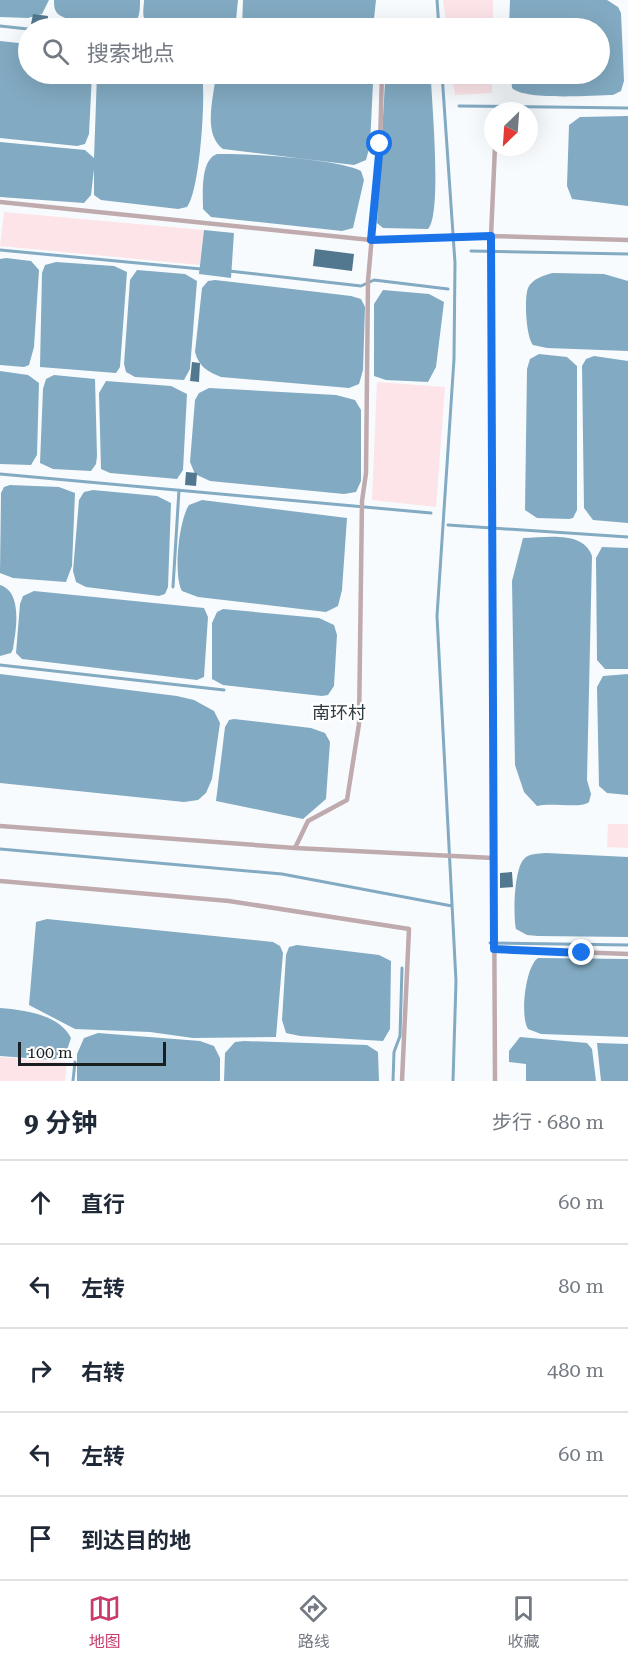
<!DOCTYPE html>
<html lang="zh">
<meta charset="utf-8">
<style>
:root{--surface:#fff;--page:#f2f2f3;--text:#1f2937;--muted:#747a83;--line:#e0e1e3;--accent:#c83b6a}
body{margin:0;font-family:"Roboto Serif","Noto Sans SC",serif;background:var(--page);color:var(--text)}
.compass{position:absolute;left:484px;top:102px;width:54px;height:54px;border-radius:50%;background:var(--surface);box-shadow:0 6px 24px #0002;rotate:205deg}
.scale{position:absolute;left:18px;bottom:15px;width:148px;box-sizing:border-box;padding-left:6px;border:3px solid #191e21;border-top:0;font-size:16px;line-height:21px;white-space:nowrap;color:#191e21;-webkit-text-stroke:4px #fff;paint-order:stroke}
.stop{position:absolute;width:18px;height:18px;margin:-14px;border:4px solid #1a73e8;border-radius:50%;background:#fff}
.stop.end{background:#1a73e8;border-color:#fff;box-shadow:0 2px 6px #0008}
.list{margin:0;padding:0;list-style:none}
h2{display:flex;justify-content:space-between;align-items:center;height:78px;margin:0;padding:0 24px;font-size:26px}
h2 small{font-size:20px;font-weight:400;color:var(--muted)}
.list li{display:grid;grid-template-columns:39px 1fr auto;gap:18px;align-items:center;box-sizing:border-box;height:84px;padding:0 24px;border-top:2px solid var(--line)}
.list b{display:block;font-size:22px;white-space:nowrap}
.list em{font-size:20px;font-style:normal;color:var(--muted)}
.icon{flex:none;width:33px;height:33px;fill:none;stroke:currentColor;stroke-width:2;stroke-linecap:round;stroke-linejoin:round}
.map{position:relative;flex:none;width:628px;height:1081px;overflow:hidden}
.search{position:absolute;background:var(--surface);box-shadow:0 6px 24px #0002;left:18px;right:18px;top:18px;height:66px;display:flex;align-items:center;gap:15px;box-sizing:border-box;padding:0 21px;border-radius:33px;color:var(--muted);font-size:22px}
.sheet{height:498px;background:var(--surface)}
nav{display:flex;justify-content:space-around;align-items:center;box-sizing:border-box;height:84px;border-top:2px solid var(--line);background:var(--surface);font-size:16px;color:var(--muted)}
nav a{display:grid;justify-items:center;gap:3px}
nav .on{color:var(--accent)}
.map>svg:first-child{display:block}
.green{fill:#fce4e8}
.water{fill:#82aac2}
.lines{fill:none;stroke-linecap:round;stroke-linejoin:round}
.stream{stroke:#82aac2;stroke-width:3}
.building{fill:#52788f}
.lane{stroke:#bfaaae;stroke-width:4.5}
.route{stroke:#1a73e8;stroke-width:8}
.labels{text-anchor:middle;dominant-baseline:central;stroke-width:4.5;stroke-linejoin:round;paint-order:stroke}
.quarter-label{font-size:18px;fill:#2e3a41;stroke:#fff}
</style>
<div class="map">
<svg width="628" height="1081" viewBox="0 0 628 1081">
<rect width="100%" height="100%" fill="#f8fbfd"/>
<path class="green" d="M 443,0 L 493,0 L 493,28 L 447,28 Z
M 452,74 L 492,74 L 492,93 L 455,95 Z
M 4,212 L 204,230 L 200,265 L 0,246 Z
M 377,382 L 445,387 L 436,507 L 372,500 Z
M 608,824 L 628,824 L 628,848 L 607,847 Z
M 0,1057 L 67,1062 L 65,1081 L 0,1081 Z"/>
<path class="water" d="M 0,0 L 49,0 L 42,14 L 28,18 L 0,17 Z
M 54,0 L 140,0 C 140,11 140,21 130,26 C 115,27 68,23 58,14 C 54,10 54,5 54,0 Z
M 144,0 L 238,0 L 236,20 L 231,28 C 214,29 159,33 147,23 C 141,18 144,7 144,0 Z
M 243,0 L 376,0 L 373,28 L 242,28 Z
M 510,0 L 607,0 L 618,7 L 621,13 L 624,81 L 621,91 L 613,95 C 593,95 526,101 512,88 L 511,74 L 600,74 L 600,28 L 509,28 Z
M 0,41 L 28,44 L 28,74 L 92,74 L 89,134 L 85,144 L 77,146 L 0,138 Z
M 97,74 L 202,74 C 206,95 200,191 187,207 L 178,209 L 101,200 L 94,195 L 94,169 L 91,195 L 84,203 L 0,197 L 0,142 L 85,150 L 94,158 Z
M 216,74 L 370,75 L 373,83 L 370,145 L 366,160 L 354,165 L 223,149 C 202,134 214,96 216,74 Z
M 389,74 L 426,74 L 431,80 C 432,105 442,215 428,229 L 383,228 L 377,223 L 385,82 Z
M 628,116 L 628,206 L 572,199 L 567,186 L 569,125 L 580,117 Z
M 217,154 C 246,153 337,159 361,171 L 364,180 L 353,228 L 342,231 L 211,217 L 203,209 C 203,194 200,160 217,154 Z
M 204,230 L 234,233 L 231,278 L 199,274 Z
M 6,258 L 31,261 L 39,270 L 34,347 L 29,365 L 24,367 L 0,365 L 0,259 Z
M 56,262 L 114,266 L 127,272 L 120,367 L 116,373 L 40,367 L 42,273 L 45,265 Z
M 137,270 L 185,274 L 197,281 L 190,369 L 184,380 L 135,377 L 126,372 L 124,364 L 130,280 Z
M 553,273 L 604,274 L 628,281 L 628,351 L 547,348 L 533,345 C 526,337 524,298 528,288 C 532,279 544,275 553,273 Z
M 215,280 L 351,296 L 361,299 L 365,307 L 363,370 L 359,384 L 349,388 L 221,377 C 208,372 199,367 195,352 L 202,288 L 208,281 Z
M 383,290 L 429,294 L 444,302 L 436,367 L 428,382 L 386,380 L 374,376 L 374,304 Z
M 539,354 L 567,357 L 577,366 L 577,510 L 573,518 L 569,519 L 537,518 L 525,510 L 527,369 L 530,359 Z
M 594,356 L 628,361 L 628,523 L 593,520 L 584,508 L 582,366 L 586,359 Z
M 0,371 L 28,375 L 39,383 L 37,455 L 31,465 L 0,464 Z
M 54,375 L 95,379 L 97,456 L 96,464 L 91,471 L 53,469 L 40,463 L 43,389 L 46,379 Z
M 106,381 L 171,386 L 187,394 L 183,470 L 177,479 L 110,473 L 101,469 L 99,393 Z
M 209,388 L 336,395 L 355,400 L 361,410 L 361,481 L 356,492 L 344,494 L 210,481 L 195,474 L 190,462 L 195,400 L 199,393 Z
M 10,485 L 59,487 L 75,493 L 72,566 L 66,582 L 13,578 L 0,573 L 1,493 L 4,487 Z
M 93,490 L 157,496 L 171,503 L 168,587 L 165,594 L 159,596 L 86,587 L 76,582 L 73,571 L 79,500 L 84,492 Z
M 202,500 L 347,518 L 342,590 L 338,606 L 326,612 L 198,597 L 182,591 C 173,575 179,520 189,505 Z
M 523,538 C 545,538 583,530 592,556 L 587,780 L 591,794 L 589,802 C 580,809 551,802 537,806 L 524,792 L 515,765 L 512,581 Z
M 602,547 L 628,548 L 628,669 L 605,669 L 597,660 L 596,558 Z
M 0,585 C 23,592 16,630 13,649 L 11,653 L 0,656 Z
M 34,591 L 204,608 L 208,617 L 204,677 L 197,680 L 22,659 L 16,653 L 20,604 L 23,596 Z
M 223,609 L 319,618 L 334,625 L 337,635 L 334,686 L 328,695 L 322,696 L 223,685 L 212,679 L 212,623 L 217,612 Z
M 0,674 L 177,696 L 194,700 L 214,711 L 220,723 L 212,779 L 206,793 L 198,800 L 184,802 L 0,783 Z
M 628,674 L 628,795 L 607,793 L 599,786 L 597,687 L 603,676 Z
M 234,719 L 311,728 L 325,733 L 330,742 L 326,799 L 303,819 L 216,801 L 225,727 L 229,720 Z
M 546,853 L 628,857 L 628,937 L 538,936 L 527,935 L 516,929 C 513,915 514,869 524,859 C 529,853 538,854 546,853 Z
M 47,919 L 273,942 L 280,946 L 283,953 L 276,1037 L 193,1038 L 150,1032 L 75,1029 L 29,1005 L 36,922 Z
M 297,945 L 379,955 L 391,961 L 390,1029 L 383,1041 L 300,1036 L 286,1033 L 282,1020 L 286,955 L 289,947 Z
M 538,958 L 628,959 L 628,1037 L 541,1034 L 528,1029 C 520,1017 525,967 538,958 Z
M 0,1008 C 24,1010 59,1014 71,1038 L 65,1056 L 52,1060 L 0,1056 Z
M 98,1033 L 200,1041 L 214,1046 L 220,1058 L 220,1081 L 77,1081 L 77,1054 L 84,1038 Z
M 520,1037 L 587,1043 L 592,1049 L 596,1081 L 526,1081 L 526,1064 L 509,1062 L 509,1051 Z
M 244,1041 L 367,1045 L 378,1052 L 379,1081 L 224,1081 L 225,1053 L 235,1042 Z
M 597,1043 L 628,1044 L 628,1081 L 601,1081 Z"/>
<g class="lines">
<path class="stream" d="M 437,0 L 439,28
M 0,26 L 28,29
M 442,74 L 455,263 L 454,359 L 437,616 L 456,981 L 453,1081
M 459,106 L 628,108
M 0,250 L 201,269
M 471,251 L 628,254
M 229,271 L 361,286 L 374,280 L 448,289
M 0,474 L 431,513
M 448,525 L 628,537
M 173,587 L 179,490
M 0,665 L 224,690
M 0,849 L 282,874 L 452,906
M 490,943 L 628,945
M 73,1081 L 75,1062
M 393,1081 L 394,1052 L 400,1036 L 402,968"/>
</g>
<path class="building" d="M 33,14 L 48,16 L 47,26 L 31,24 Z
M 315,249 L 354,254 L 352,271 L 313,266 Z
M 192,362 L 200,363 L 199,382 L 190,381 Z
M 186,472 L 197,473 L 196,486 L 185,485 Z
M 512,872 L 513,887 L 500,888 L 500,873 Z"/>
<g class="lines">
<path class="lane" d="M 495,147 L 491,236 L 495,1081
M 0,202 L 371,240 L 491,236 L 628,240
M 0,826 L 295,848 L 493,858
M 295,848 L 308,821 L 347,800 L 359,724 L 362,501 L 366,473 L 368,281 L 380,144 L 382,74
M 0,881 L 229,901 L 409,929 L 402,1081
M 494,949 L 628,954"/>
</g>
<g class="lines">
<path class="route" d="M 380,144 L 371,240 L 491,236 L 494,949 L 582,953"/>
</g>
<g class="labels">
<g class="quarter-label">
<text x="339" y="712">南环村</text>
</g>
</g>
</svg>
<svg class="compass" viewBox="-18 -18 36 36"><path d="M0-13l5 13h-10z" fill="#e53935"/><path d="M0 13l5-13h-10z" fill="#747a83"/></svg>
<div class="scale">100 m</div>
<div class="stop" style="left:380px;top:144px"></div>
<div class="stop end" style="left:582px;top:953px"></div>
<div class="search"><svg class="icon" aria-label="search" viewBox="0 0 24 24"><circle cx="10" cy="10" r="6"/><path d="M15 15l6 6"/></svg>搜索地点</div>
</div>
<section class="sheet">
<h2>9 分钟<small>步行 · 680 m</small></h2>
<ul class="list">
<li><svg class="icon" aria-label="ahead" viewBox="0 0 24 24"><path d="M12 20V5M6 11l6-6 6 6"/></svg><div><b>直行</b></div><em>60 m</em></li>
<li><svg class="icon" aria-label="left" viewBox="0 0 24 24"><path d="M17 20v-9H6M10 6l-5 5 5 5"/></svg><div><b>左转</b></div><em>80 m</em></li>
<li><svg class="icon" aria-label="right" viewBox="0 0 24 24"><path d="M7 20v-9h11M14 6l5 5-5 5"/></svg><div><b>右转</b></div><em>480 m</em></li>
<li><svg class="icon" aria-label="left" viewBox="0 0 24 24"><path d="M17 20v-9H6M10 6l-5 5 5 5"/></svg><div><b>左转</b></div><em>60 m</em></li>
<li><svg class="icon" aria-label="arrive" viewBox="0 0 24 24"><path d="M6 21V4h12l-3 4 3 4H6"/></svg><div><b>到达目的地</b></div></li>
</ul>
</section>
<nav>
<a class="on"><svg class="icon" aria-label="map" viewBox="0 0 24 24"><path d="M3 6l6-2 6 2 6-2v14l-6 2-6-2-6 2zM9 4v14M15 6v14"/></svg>地图</a>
<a><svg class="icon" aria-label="directions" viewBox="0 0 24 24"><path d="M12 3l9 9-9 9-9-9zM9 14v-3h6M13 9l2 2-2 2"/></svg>路线</a>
<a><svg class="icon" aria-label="saved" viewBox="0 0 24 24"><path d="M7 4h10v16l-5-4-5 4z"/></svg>收藏</a>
</nav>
